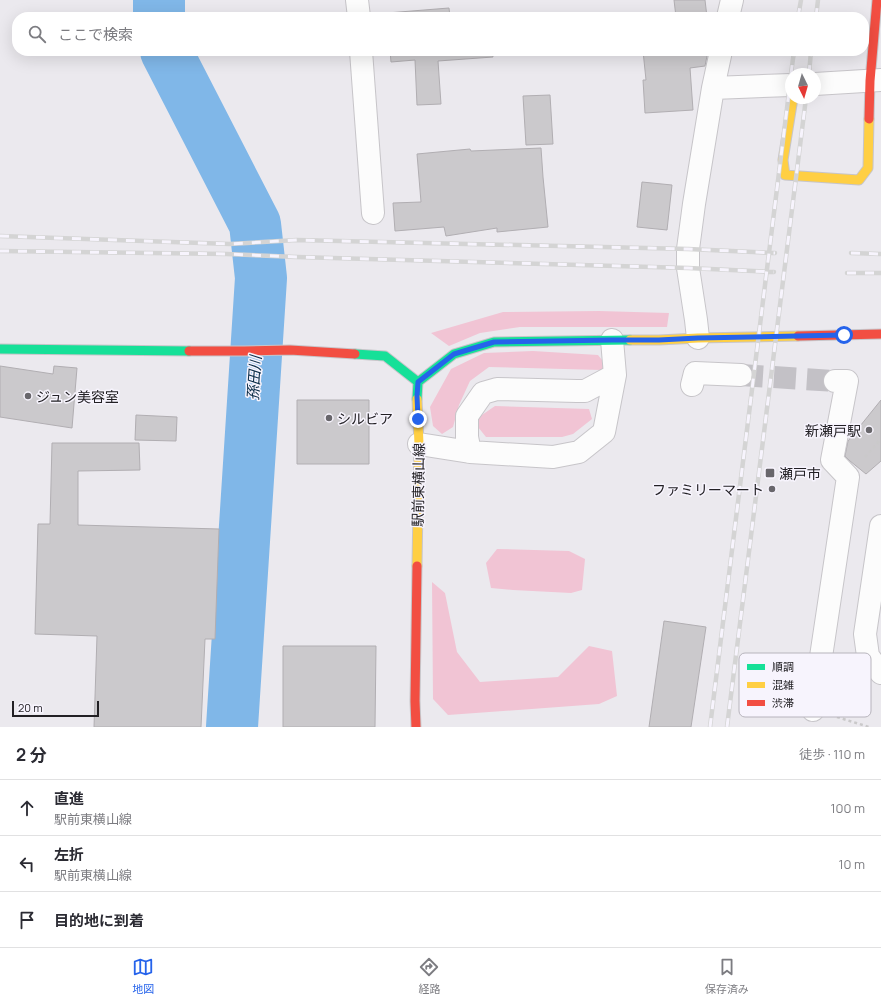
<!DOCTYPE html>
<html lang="ja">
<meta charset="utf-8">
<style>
:root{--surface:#fff;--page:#f7f7f7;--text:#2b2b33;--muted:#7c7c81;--line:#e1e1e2;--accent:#2563eb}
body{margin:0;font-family:Manrope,"Noto Sans JP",sans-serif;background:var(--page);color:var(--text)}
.compass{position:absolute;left:785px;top:68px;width:36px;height:36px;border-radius:50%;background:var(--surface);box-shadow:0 4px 16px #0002;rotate:175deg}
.scale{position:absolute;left:12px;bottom:10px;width:87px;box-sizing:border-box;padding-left:4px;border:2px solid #222024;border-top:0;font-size:11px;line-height:14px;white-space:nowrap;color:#222024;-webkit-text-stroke:3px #f7f4fd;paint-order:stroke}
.stop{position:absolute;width:12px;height:12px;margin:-9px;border:3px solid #2563eb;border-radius:50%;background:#fff}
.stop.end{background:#2563eb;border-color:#fff;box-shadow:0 1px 4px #0008}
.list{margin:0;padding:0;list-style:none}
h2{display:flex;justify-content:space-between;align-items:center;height:52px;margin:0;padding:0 16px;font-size:17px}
h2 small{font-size:13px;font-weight:400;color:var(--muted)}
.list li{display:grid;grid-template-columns:26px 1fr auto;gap:12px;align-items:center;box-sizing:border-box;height:56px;padding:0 16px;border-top:1px solid var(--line)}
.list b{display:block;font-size:15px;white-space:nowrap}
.list p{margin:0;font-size:13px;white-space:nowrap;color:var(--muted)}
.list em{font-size:13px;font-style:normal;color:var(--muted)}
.icon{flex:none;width:22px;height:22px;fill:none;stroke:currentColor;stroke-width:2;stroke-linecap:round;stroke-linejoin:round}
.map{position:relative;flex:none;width:881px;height:727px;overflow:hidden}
.search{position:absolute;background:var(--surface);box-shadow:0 4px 16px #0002;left:12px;right:12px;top:12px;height:44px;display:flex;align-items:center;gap:10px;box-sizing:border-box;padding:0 14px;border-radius:16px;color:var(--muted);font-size:15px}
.sheet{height:220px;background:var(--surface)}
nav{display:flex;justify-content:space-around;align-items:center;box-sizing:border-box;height:56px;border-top:1px solid var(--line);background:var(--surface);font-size:11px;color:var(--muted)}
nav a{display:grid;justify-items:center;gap:2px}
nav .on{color:var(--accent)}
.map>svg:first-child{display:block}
.green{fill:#f1c4d4}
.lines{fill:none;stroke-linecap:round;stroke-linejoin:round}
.river{stroke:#80b7e8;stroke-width:52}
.building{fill:#cbc9cc;stroke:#b1aeb2}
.street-tunnel{stroke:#c3c1c6;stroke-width:22;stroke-dasharray:22 11;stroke-linecap:butt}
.street-casing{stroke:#c7c5c9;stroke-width:24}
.fast-casing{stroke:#c7c5c9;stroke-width:11}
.slow-casing{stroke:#c7c5c9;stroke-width:11}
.jam-casing{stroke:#c7c5c9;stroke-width:11}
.path{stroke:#cac9ca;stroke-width:2.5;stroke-dasharray:3 3;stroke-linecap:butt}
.street{stroke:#fcfcfc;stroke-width:22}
.fast{stroke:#16e098;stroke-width:9}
.slow{stroke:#ffcf43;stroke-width:9}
.jam{stroke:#f24e42;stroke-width:9}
.rail-casing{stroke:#d4d4d4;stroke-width:4.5}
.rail{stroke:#f7f4fd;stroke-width:3;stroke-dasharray:9;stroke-linecap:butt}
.route{stroke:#2563eb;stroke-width:5}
.poi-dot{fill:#68666b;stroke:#f7f4fd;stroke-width:1.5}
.labels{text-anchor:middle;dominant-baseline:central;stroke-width:3;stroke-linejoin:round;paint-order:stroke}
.poi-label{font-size:14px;fill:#222024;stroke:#f7f4fd;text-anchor:start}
.street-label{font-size:14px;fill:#222024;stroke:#f7f4fd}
.water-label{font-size:15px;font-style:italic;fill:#0a2c47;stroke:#f7f4fd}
.key{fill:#f7f4fd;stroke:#b7b4bc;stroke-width:1}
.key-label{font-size:11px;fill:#222024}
</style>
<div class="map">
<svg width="881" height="727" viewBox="0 0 881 727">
<rect width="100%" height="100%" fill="#ebe9ee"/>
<path class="green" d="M 599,311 L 669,313 L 667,327 L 520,327 L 480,333 L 449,346 L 431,333 L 503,312 Z
M 533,351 L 598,355 L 606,365 L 602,370 L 489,367 L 470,381 L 459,405 L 453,427 L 442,434 L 433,426 L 430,407 L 451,369 L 484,353 Z
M 495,406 L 589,409 L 592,419 L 573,434 L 562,437 L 486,437 L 478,427 L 479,417 Z
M 497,549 L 569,551 L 585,559 L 582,590 L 571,593 L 513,590 L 491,588 L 486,563 Z
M 432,582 L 445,593 L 457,652 L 480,682 L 558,677 L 589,646 L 612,651 L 617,696 L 599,704 L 448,715 L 433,699 Z"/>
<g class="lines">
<path class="river" d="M 159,17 L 159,0
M 166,51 L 255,224 L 261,278 L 232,727"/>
</g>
<path class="building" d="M 674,0 L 705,0 L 707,17 L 676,17 Z
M 449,8 L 450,17 L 387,17 L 387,13 Z
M 390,51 L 492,51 L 493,57 L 438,61 L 441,104 L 417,105 L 415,60 L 391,62 Z
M 643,51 L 708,51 L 705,66 L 690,68 L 693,110 L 645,113 L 643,80 L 646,80 Z
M 550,95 L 553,144 L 526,145 L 523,96 Z
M 541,148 L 543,177 L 548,227 L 497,232 L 497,228 L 446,236 L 444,227 L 395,231 L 393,203 L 421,202 L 417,154 L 470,149 L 471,151 Z
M 642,182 L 672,185 L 667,230 L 637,227 Z
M 0,366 L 53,374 L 54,366 L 77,368 L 72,428 L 0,417 Z
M 297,400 L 369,400 L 369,464 L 297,464 Z
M 881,400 L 881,461 L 866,474 L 850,461 L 845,456 L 848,441 Z
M 136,415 L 177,417 L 176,441 L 135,440 Z
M 52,443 L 139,443 L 140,470 L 78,471 L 78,525 L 219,529 L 215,639 L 205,639 L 201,727 L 94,727 L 97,636 L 35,634 L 38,524 L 50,524 Z
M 664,621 L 706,627 L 691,727 L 649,727 Z
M 283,646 L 376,646 L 375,727 L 283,727 Z"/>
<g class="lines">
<path class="street-tunnel" d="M 741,375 L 835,381"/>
<defs>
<path id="street" d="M 357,0 L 359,17
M 728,17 L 732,0
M 361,51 L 373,213
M 815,84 L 881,80
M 713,88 L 791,85
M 698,338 L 696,320 L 688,268 L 688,249 L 694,204 L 713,88 L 721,51
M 692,385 L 695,373 L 741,375
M 419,444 L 470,452 L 553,457 L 579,452 L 604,432 L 615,375 L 612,340
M 470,452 L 467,437 L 467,416 L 483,393 L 497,389 L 577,391 L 585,391 L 615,375
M 881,526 L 865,634 L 868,656 L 881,673
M 813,710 L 848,477 L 832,460 L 847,381 L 835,381"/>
<path id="fast" d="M 0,349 L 189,351
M 355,354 L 385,356 L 418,382
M 417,399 L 418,382 L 454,354 L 494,342 L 630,340"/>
<path id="slow" d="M 793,98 L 783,160 L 785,175 L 859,180 L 868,168 L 869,119
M 630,340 L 659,340 L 698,338 L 798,336
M 417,566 L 419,444 L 417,399"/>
<path id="jam" d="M 869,119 L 870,81 L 877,0
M 798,336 L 881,334
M 189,351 L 244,351 L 290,350 L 355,354
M 416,727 L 415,701 L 417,566"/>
</defs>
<use href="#street" class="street-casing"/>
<use href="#fast" class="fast-casing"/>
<use href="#slow" class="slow-casing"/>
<use href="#jam" class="jam-casing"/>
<path class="path" d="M 865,457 L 881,439
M 837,717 L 869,727"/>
<use href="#street" class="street"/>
<use href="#fast" class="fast"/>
<use href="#slow" class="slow"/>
<use href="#jam" class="jam"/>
<defs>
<path id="rail" d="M 798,17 L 801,0
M 816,17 L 818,0
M 791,74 L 794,51
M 809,74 L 811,51
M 0,236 L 230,244 L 297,240 L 688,249 L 775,253
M 0,251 L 227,254 L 297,257 L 688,268 L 774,272
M 851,253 L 881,254
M 847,273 L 881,273
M 710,727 L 791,76
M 727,727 L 806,98"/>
</defs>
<use href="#rail" class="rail-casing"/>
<use href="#rail" class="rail"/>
</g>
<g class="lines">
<path class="route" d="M 418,419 L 417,396 L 418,382 L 454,354 L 494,342 L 612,340 L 659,340 L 698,338 L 844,335"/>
</g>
<g class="poi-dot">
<circle cx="28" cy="396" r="4"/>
<circle cx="329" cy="418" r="4"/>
<circle cx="869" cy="430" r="4"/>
<rect x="765" y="468" width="10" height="10" rx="2"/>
<circle cx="772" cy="489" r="4"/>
</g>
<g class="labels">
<g class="poi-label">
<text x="36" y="396">ジュン美容室</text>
<text x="337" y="418">シルビア</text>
<text x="861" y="430" text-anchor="end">新瀬戸駅</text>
<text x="779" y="473">瀬戸市</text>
<text x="764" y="489" text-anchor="end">ファミリーマート</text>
</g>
<g class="street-label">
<text transform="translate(418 485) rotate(-89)">駅前東横山線</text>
</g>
<g class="water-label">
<text transform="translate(254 378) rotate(-86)">孫田川</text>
</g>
</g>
<rect x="739" y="653" width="132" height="64" rx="6" class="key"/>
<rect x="747" y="664" width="18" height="6" fill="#16e098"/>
<rect x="747" y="682" width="18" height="6" fill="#ffcf43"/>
<rect x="747" y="700" width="18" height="6" fill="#f24e42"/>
<g class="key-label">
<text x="772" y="671">順調</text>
<text x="772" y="689">混雑</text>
<text x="772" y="707">渋滞</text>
</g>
</svg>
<svg class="compass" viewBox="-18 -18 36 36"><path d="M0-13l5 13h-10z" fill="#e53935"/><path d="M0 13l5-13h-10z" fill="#7c7c81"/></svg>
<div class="scale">20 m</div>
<div class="stop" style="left:844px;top:335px"></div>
<div class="stop end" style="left:418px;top:419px"></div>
<div class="search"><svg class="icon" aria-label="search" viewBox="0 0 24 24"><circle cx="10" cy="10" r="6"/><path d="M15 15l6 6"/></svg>ここで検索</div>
</div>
<section class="sheet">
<h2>2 分<small>徒歩 · 110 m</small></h2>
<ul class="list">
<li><svg class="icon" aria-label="ahead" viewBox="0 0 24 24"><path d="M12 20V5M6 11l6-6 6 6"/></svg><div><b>直進</b><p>駅前東横山線</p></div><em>100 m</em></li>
<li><svg class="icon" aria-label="left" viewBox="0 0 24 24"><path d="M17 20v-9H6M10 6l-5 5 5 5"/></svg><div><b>左折</b><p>駅前東横山線</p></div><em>10 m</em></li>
<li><svg class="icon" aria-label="arrive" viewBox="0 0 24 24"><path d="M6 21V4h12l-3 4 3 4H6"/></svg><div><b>目的地に到着</b></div></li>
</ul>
</section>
<nav>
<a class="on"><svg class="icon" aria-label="map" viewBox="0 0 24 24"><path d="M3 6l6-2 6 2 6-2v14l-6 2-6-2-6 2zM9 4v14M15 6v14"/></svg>地図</a>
<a><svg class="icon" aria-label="directions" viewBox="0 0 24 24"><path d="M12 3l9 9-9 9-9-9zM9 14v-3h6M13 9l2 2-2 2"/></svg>経路</a>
<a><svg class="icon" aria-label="saved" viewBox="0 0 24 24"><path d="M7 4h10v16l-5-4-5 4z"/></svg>保存済み</a>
</nav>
